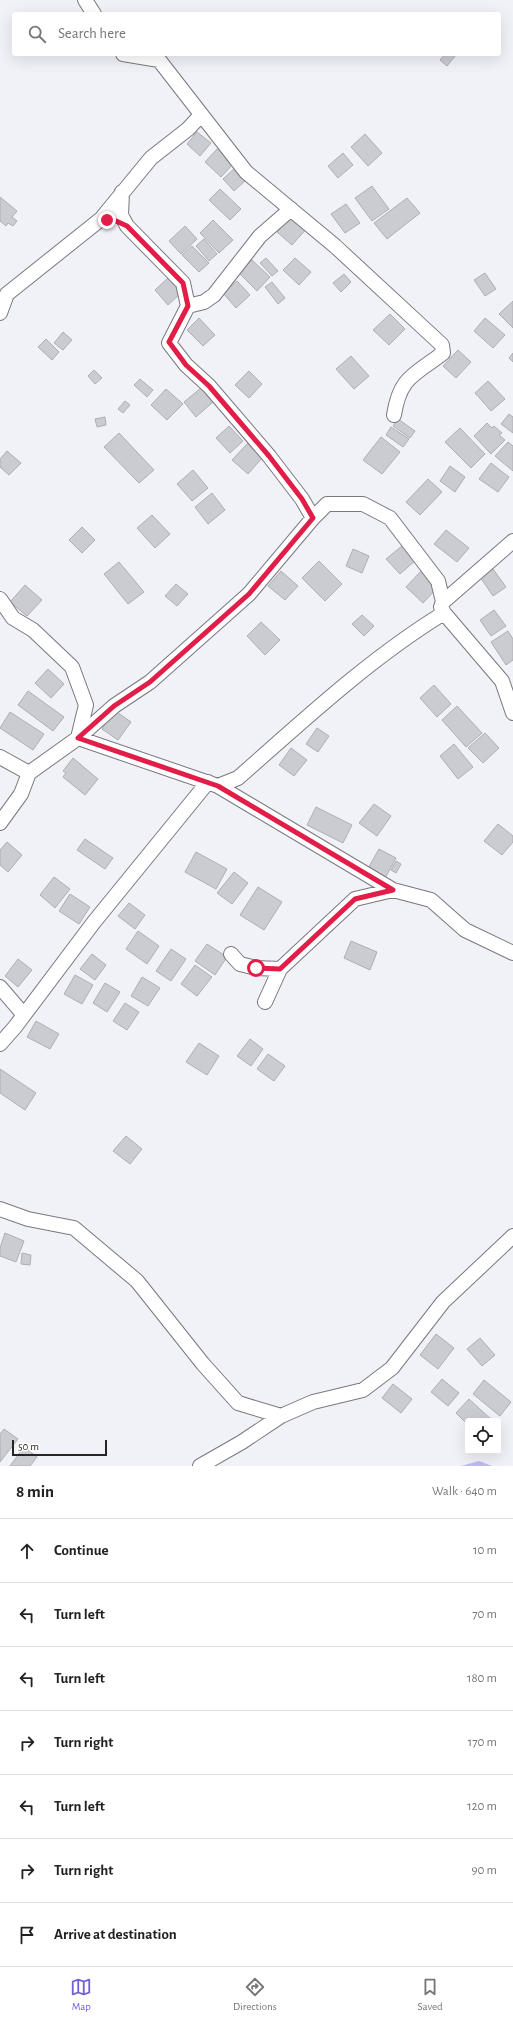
<!DOCTYPE html>
<meta charset="utf-8">
<style>
:root{--surface:#fff;--page:#f2f2f2;--text:#222;--muted:#767676;--line:#e0e0e0;--accent:#735fda}
body{margin:0;font-family:"Alegreya Sans",sans-serif;background:var(--page);color:var(--text)}
.controls{position:absolute;right:12px;bottom:12px;display:grid;overflow:hidden;border-radius:4px;box-shadow:0 4px 16px #0002}
.controls button{width:36px;height:36px;display:grid;place-items:center;padding:0;border:0;border-bottom:1px solid var(--line);background:var(--surface);color:var(--text);font:20px sans-serif}
.scale{position:absolute;left:12px;bottom:10px;width:95px;box-sizing:border-box;padding-left:4px;border:2px solid #252528;border-top:0;font-size:11px;line-height:14px;white-space:nowrap;color:#252528;-webkit-text-stroke:3px #fff;paint-order:stroke}
.stop{position:absolute;width:12px;height:12px;margin:-9px;border:3px solid #e11d48;border-radius:50%;background:#fff}
.stop.end{background:#e11d48;border-color:#fff;box-shadow:0 1px 4px #0008}
.list{margin:0;padding:0;list-style:none}
h2{display:flex;justify-content:space-between;align-items:center;height:52px;margin:0;padding:0 16px;font-size:17px}
h2 small{font-size:13px;font-weight:400;color:var(--muted)}
.list li{display:grid;grid-template-columns:26px 1fr auto;gap:12px;align-items:center;box-sizing:border-box;height:64px;padding:0 16px;border-top:1px solid var(--line)}
.list b{display:block;font-size:15px;white-space:nowrap}
.list em{font-size:13px;font-style:normal;color:var(--muted)}
.icon{flex:none;width:22px;height:22px;fill:none;stroke:currentColor;stroke-width:2;stroke-linecap:round;stroke-linejoin:round}
.map{position:relative;flex:none;width:513px;height:1466px;overflow:hidden}
.search{position:absolute;background:var(--surface);box-shadow:0 4px 16px #0002;left:12px;right:12px;top:12px;height:44px;display:flex;align-items:center;gap:10px;box-sizing:border-box;padding:0 14px;border-radius:4px;color:var(--muted);font-size:15px}
.sheet{height:500px;background:var(--surface)}
nav{display:flex;justify-content:space-around;align-items:center;box-sizing:border-box;height:56px;border-top:1px solid var(--line);background:var(--surface);font-size:11px;color:var(--muted)}
nav a{display:grid;justify-items:center;gap:2px}
nav .on{color:var(--accent)}
.map>svg:first-child{display:block}
.green{fill:#bebcee}
.building{fill:#cbcbd2;stroke:#aeaeb4}
.lines{fill:none;stroke-linecap:round;stroke-linejoin:round}
.street-casing{stroke:#78787e;stroke-width:16}
.street{stroke:#fff;stroke-width:14}
.route{stroke:#e11d48;stroke-width:5}
</style>
<div class="map">
<svg width="513" height="1466" viewBox="0 0 513 1466">
<rect width="100%" height="100%" fill="#f1f1f8"/>
<path class="green" d="M 479,1461 L 492,1466 L 461,1466 Z"/>
<path class="building" d="M 445,54 L 456,55 L 447,66 L 440,60 Z
M 197,132 L 211,143 L 200,156 L 187,144 Z
M 365,134 L 382,153 L 368,166 L 351,147 Z
M 218,148 L 234,163 L 221,177 L 205,162 Z
M 343,153 L 353,165 L 338,178 L 328,166 Z
M 235,168 L 246,180 L 234,191 L 223,179 Z
M 372,186 L 389,209 L 372,221 L 355,198 Z
M 220,189 L 241,209 L 230,220 L 209,200 Z
M 0,197 L 17,211 L 12,217 L 17,221 L 13,226 L 8,223 L 6,226 L 0,221 Z
M 407,198 L 420,213 L 387,239 L 374,223 Z
M 346,204 L 360,223 L 345,233 L 331,214 Z
M 294,213 L 309,226 L 292,245 L 277,232 Z
M 213,220 L 233,240 L 219,253 L 200,233 Z
M 185,226 L 197,239 L 181,254 L 169,241 Z
M 204,239 L 217,254 L 209,261 L 196,246 Z
M 192,246 L 209,263 L 199,272 L 182,255 Z
M 266,258 L 278,271 L 272,276 L 260,263 Z
M 295,258 L 311,272 L 299,285 L 283,270 Z
M 252,260 L 270,277 L 257,291 L 239,273 Z
M 485,273 L 496,289 L 485,296 L 474,280 Z
M 344,274 L 351,282 L 341,292 L 333,283 Z
M 168,278 L 181,293 L 168,305 L 155,290 Z
M 237,281 L 250,295 L 236,308 L 223,293 Z
M 272,282 L 285,298 L 278,304 L 265,287 Z
M 513,301 L 513,328 L 499,314 Z
M 390,314 L 405,329 L 389,345 L 373,330 Z
M 199,318 L 215,335 L 203,346 L 187,330 Z
M 485,318 L 505,335 L 493,348 L 474,331 Z
M 63,332 L 72,340 L 63,350 L 54,343 Z
M 46,339 L 59,352 L 52,360 L 38,347 Z
M 458,350 L 471,362 L 456,378 L 443,366 Z
M 513,353 L 513,362 L 509,358 Z
M 351,356 L 369,376 L 354,389 L 336,369 Z
M 94,370 L 102,378 L 95,384 L 88,376 Z
M 249,371 L 262,384 L 249,398 L 235,385 Z
M 140,379 L 153,390 L 147,397 L 134,385 Z
M 488,381 L 505,399 L 491,411 L 475,393 Z
M 201,388 L 213,402 L 196,417 L 184,402 Z
M 166,389 L 183,404 L 167,420 L 151,405 Z
M 125,401 L 130,405 L 123,413 L 118,409 Z
M 509,414 L 513,417 L 513,433 L 501,424 Z
M 105,417 L 106,425 L 97,427 L 95,419 Z
M 398,419 L 415,431 L 410,438 L 393,426 Z
M 487,423 L 492,428 L 494,426 L 502,433 L 499,435 L 505,440 L 491,454 L 474,436 Z
M 229,426 L 243,441 L 230,453 L 216,438 Z
M 391,427 L 409,439 L 403,447 L 386,435 Z
M 460,428 L 485,454 L 471,468 L 445,442 Z
M 119,433 L 154,470 L 139,483 L 104,447 Z
M 381,437 L 400,452 L 382,474 L 363,460 Z
M 508,442 L 513,446 L 513,471 L 495,456 Z
M 248,443 L 263,457 L 248,474 L 232,460 Z
M 7,451 L 21,463 L 9,475 L 0,467 L 0,459 Z
M 491,463 L 509,477 L 498,492 L 479,479 Z
M 450,466 L 465,477 L 455,492 L 440,481 Z
M 193,470 L 208,488 L 192,501 L 177,484 Z
M 428,479 L 442,492 L 420,515 L 406,502 Z
M 212,493 L 225,510 L 208,524 L 195,507 Z
M 152,515 L 170,534 L 155,548 L 137,528 Z
M 82,527 L 95,540 L 82,553 L 69,540 Z
M 446,530 L 469,548 L 457,562 L 434,544 Z
M 403,545 L 416,560 L 400,574 L 386,559 Z
M 353,549 L 369,556 L 362,573 L 346,566 Z
M 319,561 L 342,584 L 325,601 L 302,578 Z
M 119,562 L 144,592 L 128,604 L 104,574 Z
M 493,569 L 506,587 L 493,596 L 480,577 Z
M 281,571 L 298,586 L 285,600 L 268,586 Z
M 421,571 L 438,587 L 423,603 L 406,587 Z
M 176,584 L 188,594 L 177,606 L 165,596 Z
M 25,585 L 42,600 L 27,616 L 10,602 Z
M 494,610 L 506,626 L 491,636 L 480,620 Z
M 362,615 L 374,626 L 364,636 L 352,624 Z
M 261,622 L 280,640 L 265,655 L 247,636 Z
M 508,631 L 513,639 L 513,660 L 506,665 L 491,642 Z
M 48,669 L 64,684 L 51,698 L 35,683 Z
M 434,685 L 451,704 L 437,717 L 420,698 Z
M 28,691 L 64,717 L 53,731 L 18,705 Z
M 457,706 L 482,733 L 466,747 L 442,720 Z
M 114,710 L 131,722 L 118,740 L 102,729 Z
M 10,712 L 44,734 L 33,750 L 0,728 Z
M 317,728 L 329,736 L 318,752 L 306,744 Z
M 485,733 L 499,748 L 483,763 L 468,748 Z
M 454,744 L 473,767 L 458,779 L 440,756 Z
M 291,748 L 307,760 L 294,776 L 279,765 Z
M 73,758 L 98,779 L 85,795 L 63,777 L 66,773 L 63,771 Z
M 374,804 L 391,816 L 377,836 L 359,823 Z
M 316,807 L 352,825 L 343,843 L 307,825 Z
M 498,824 L 513,836 L 513,842 L 502,855 L 484,841 Z
M 85,839 L 113,858 L 105,869 L 77,850 Z
M 7,842 L 22,855 L 8,872 L 0,865 L 0,850 Z
M 379,849 L 396,858 L 384,880 L 367,870 Z
M 196,852 L 227,869 L 216,889 L 185,872 Z
M 396,861 L 401,864 L 396,873 L 391,870 Z
M 234,872 L 248,883 L 232,904 L 217,893 Z
M 54,877 L 70,889 L 55,908 L 40,895 Z
M 258,887 L 282,902 L 264,930 L 240,915 Z
M 70,894 L 90,907 L 79,924 L 59,911 Z
M 129,903 L 145,915 L 135,929 L 118,916 Z
M 138,931 L 159,946 L 147,964 L 126,949 Z
M 351,941 L 377,952 L 370,970 L 344,958 Z
M 207,944 L 227,957 L 215,975 L 195,961 Z
M 171,949 L 186,959 L 171,981 L 156,971 Z
M 92,954 L 106,965 L 95,980 L 80,969 Z
M 18,959 L 32,970 L 18,987 L 5,976 Z
M 195,965 L 212,977 L 197,996 L 181,984 Z
M 75,975 L 93,985 L 82,1004 L 64,994 Z
M 142,977 L 160,988 L 148,1006 L 131,996 Z
M 105,983 L 120,992 L 107,1012 L 93,1003 Z
M 125,1003 L 139,1012 L 127,1030 L 113,1021 Z
M 36,1021 L 59,1034 L 50,1049 L 27,1037 Z
M 250,1039 L 263,1049 L 251,1066 L 237,1056 Z
M 199,1043 L 219,1056 L 207,1075 L 186,1062 Z
M 268,1054 L 285,1066 L 274,1081 L 257,1069 Z
M 0,1069 L 36,1093 L 25,1110 L 0,1093 Z
M 126,1136 L 142,1149 L 130,1164 L 113,1151 Z
M 5,1233 L 24,1241 L 16,1262 L 0,1256 L 0,1248 Z
M 22,1253 L 31,1255 L 30,1265 L 21,1264 Z
M 436,1334 L 454,1348 L 438,1369 L 420,1355 Z
M 480,1338 L 495,1355 L 482,1366 L 467,1349 Z
M 442,1379 L 459,1393 L 448,1406 L 431,1392 Z
M 484,1380 L 511,1402 L 500,1416 L 473,1394 Z
M 393,1384 L 412,1399 L 401,1413 L 382,1398 Z
M 469,1399 L 493,1421 L 468,1421 L 468,1425 L 456,1413 Z
M 4,1429 L 18,1439 L 0,1462 L 0,1434 Z
M 24,1447 L 37,1457 L 30,1466 L 10,1466 Z"/>
<g class="lines">
<defs>
<path id="street" d="M 85,0 L 94,14
M 123,54 L 159,60 L 246,172 L 335,246 L 442,345 L 443,353 C 415,375 400,376 394,415
M 122,192 L 121,215 L 127,226 L 183,283 L 188,306 L 169,343 L 186,365 L 209,386 L 269,456 L 302,499 L 313,518
M 188,306 L 204,302 L 214,295 L 260,236 L 291,209
M 0,313 L 7,294 L 101,219 L 151,158 L 188,129 L 201,115
M 513,541 L 443,602 L 441,607 L 444,613 L 502,681 L 513,713
M 0,599 L 13,618 L 33,630 L 72,667 L 86,705 L 78,738 L 114,706 L 150,682 L 249,594 L 313,518 L 327,504 L 363,504 L 390,518 L 438,581 L 443,602
M 0,757 L 29,773 L 78,738 L 218,786 L 393,890 L 431,900 L 465,930 L 513,953
M 218,786 L 238,778 C 304,720 369,659 444,613
M 0,823 L 21,794 L 29,773
M 231,954 L 240,964 L 256,968 L 280,969
M 0,987 L 24,1015
M 265,1002 L 280,969 L 355,899 L 393,890
M 0,1044 L 15,1027 L 94,922 L 208,782
M 0,1209 L 28,1219 L 74,1228 L 137,1281 L 203,1364 L 238,1403 L 281,1416
M 200,1466 L 242,1442 L 281,1416 L 313,1402 L 363,1390 L 392,1368 L 443,1302 L 513,1236"/>
</defs>
<use href="#street" class="street-casing"/>
<use href="#street" class="street"/>
</g>
<g class="lines">
<path class="route" d="M 107,220 L 116,221 L 127,226 L 183,283 L 188,306 L 169,342 L 186,365 L 209,386 L 269,456 L 302,499 L 313,518 L 249,594 L 150,682 L 114,706 L 78,738 L 218,786 L 393,890 L 355,899 L 280,969 L 256,968"/>
</g>
</svg>
<div class="controls">
<button><svg class="icon" aria-label="locate" viewBox="0 0 24 24"><circle cx="12" cy="12" r="6"/><path d="M12 2v4M12 18v4M2 12h4M18 12h4"/></svg></button>
</div>
<div class="scale">50 m</div>
<div class="stop" style="left:256px;top:968px"></div>
<div class="stop end" style="left:107px;top:220px"></div>
<div class="search"><svg class="icon" aria-label="search" viewBox="0 0 24 24"><circle cx="10" cy="10" r="6"/><path d="M15 15l6 6"/></svg>Search here</div>
</div>
<section class="sheet">
<h2>8 min<small>Walk · 640 m</small></h2>
<ul class="list">
<li><svg class="icon" aria-label="ahead" viewBox="0 0 24 24"><path d="M12 20V5M6 11l6-6 6 6"/></svg><div><b>Continue</b></div><em>10 m</em></li>
<li><svg class="icon" aria-label="left" viewBox="0 0 24 24"><path d="M17 20v-9H6M10 6l-5 5 5 5"/></svg><div><b>Turn left</b></div><em>70 m</em></li>
<li><svg class="icon" aria-label="left" viewBox="0 0 24 24"><path d="M17 20v-9H6M10 6l-5 5 5 5"/></svg><div><b>Turn left</b></div><em>180 m</em></li>
<li><svg class="icon" aria-label="right" viewBox="0 0 24 24"><path d="M7 20v-9h11M14 6l5 5-5 5"/></svg><div><b>Turn right</b></div><em>170 m</em></li>
<li><svg class="icon" aria-label="left" viewBox="0 0 24 24"><path d="M17 20v-9H6M10 6l-5 5 5 5"/></svg><div><b>Turn left</b></div><em>120 m</em></li>
<li><svg class="icon" aria-label="right" viewBox="0 0 24 24"><path d="M7 20v-9h11M14 6l5 5-5 5"/></svg><div><b>Turn right</b></div><em>90 m</em></li>
<li><svg class="icon" aria-label="arrive" viewBox="0 0 24 24"><path d="M6 21V4h12l-3 4 3 4H6"/></svg><div><b>Arrive at destination</b></div></li>
</ul>
</section>
<nav>
<a class="on"><svg class="icon" aria-label="map" viewBox="0 0 24 24"><path d="M3 6l6-2 6 2 6-2v14l-6 2-6-2-6 2zM9 4v14M15 6v14"/></svg>Map</a>
<a><svg class="icon" aria-label="directions" viewBox="0 0 24 24"><path d="M12 3l9 9-9 9-9-9zM9 14v-3h6M13 9l2 2-2 2"/></svg>Directions</a>
<a><svg class="icon" aria-label="saved" viewBox="0 0 24 24"><path d="M7 4h10v16l-5-4-5 4z"/></svg>Saved</a>
</nav>
